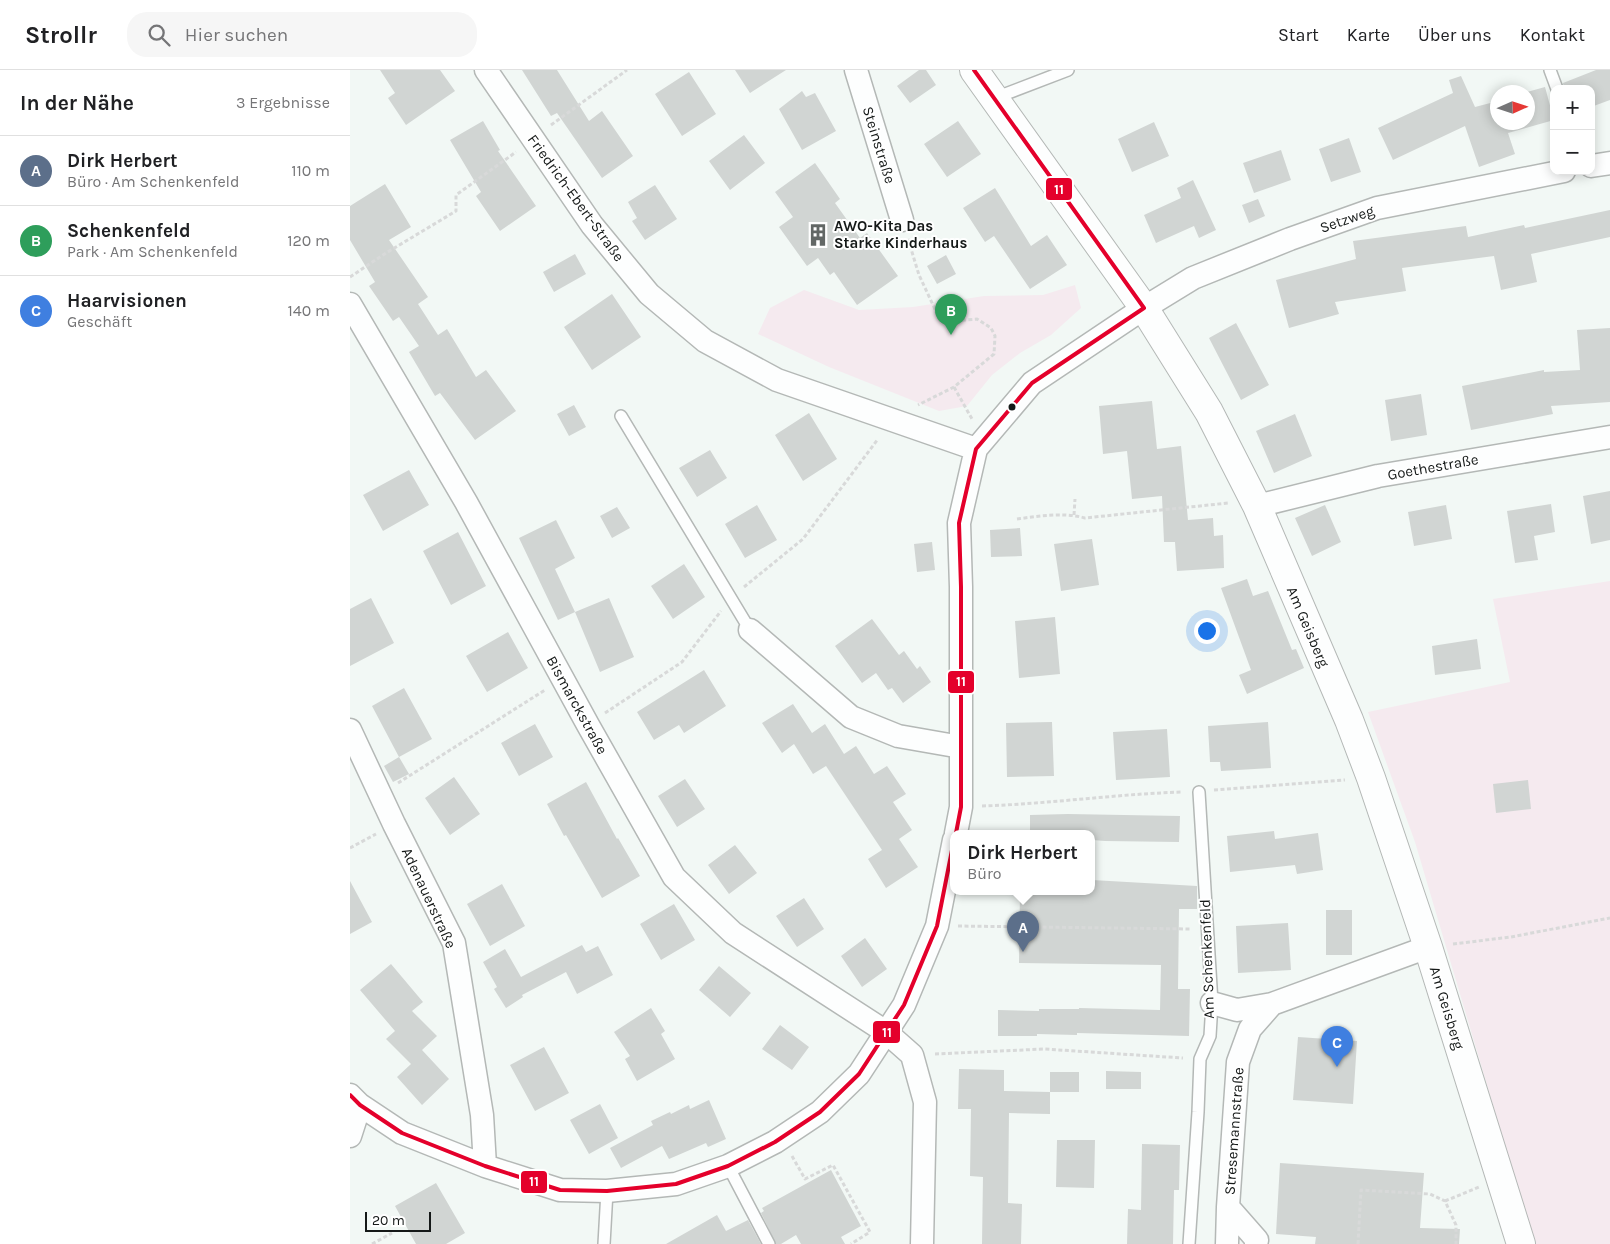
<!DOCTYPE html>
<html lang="de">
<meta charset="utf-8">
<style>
:root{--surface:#fff;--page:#f6f6f6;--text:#202124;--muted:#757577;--line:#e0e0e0;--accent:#626765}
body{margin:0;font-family:Karla,sans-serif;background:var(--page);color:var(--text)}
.controls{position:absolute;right:15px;top:15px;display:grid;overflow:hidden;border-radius:10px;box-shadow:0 2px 12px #0003}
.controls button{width:45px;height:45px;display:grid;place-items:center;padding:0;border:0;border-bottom:1px solid var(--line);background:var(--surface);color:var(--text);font:25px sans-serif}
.compass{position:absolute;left:1140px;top:15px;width:45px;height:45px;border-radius:50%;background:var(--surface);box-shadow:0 2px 12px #0003;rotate:87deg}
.scale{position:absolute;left:15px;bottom:12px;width:66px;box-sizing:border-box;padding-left:5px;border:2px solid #151918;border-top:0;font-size:14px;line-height:18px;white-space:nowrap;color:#151918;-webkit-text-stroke:4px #fff;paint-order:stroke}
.you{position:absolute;left:856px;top:560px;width:18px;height:18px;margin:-12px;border:4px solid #fff;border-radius:50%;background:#1a73e8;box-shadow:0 0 0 8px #1a73e833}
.badge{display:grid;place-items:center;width:32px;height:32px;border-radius:50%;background:var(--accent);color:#fff;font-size:16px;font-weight:700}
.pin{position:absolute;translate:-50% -41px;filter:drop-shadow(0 1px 2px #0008)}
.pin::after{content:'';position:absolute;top:26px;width:18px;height:15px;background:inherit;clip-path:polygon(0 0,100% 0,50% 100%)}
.popup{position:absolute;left:600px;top:760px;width:145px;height:65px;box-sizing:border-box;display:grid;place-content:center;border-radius:10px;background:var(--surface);filter:drop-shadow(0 1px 4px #0005);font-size:16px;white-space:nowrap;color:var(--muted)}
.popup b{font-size:19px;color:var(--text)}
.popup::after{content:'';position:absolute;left:50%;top:100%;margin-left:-10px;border:10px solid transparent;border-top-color:var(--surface)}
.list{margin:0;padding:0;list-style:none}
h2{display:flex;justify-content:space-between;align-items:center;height:65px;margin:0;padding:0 20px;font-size:21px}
h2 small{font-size:16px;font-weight:400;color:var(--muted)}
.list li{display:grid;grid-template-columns:32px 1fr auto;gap:15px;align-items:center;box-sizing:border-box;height:70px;padding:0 20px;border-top:1px solid var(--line)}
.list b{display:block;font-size:19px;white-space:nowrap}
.list p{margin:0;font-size:16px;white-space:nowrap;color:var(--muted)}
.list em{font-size:16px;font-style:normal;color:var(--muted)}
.icon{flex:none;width:28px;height:28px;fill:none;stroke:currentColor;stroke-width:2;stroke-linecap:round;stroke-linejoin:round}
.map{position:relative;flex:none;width:1260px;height:1174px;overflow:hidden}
header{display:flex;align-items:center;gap:30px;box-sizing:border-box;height:70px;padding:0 25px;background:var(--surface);border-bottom:1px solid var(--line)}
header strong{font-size:24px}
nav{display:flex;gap:28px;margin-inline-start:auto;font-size:18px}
.search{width:350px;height:45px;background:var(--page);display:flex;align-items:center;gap:12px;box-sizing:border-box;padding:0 18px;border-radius:20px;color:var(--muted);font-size:19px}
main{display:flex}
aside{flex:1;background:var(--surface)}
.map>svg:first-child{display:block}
.green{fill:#f5eaef}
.building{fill:#d1d5d3}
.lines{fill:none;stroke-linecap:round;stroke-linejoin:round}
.lane-casing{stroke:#b4b8b6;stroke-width:14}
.street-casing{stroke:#b4b8b6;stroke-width:25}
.secondary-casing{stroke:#b4b8b6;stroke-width:30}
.path{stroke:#d8d9d9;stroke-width:3;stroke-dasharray:4 2.5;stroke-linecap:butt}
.lane{stroke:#fdfefe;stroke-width:11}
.street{stroke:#fdfefe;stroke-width:22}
.secondary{stroke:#fdfefe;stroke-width:28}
.bus-1-casing{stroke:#fff;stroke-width:8}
.bus-1{stroke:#e4002b;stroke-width:4}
.bus-dot{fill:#151918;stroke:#fff;stroke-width:2}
.labels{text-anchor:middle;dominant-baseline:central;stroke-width:4;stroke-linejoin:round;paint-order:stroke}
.street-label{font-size:15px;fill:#151918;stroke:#fff}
.poi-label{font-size:15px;font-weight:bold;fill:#151918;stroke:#fff;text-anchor:start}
.line-badge{stroke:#fff;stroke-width:2}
.badge-label{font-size:14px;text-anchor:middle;font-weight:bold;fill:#fff}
</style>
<header>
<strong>Strollr</strong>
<div class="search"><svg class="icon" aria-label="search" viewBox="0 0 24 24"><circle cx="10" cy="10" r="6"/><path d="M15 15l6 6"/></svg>Hier suchen</div>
<nav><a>Start</a><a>Karte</a><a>Über uns</a><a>Kontakt</a></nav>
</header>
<main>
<aside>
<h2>In der Nähe<small>3 Ergebnisse</small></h2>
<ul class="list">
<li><span class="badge" style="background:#5c6f8a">A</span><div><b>Dirk Herbert</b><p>Büro · Am Schenkenfeld</p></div><em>110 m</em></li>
<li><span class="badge" style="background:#2e9e5b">B</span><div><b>Schenkenfeld</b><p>Park · Am Schenkenfeld</p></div><em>120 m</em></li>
<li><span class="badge" style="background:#3f7fe0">C</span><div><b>Haarvisionen</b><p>Geschäft</p></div><em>140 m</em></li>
</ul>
</aside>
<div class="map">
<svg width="1260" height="1174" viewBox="0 0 1260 1174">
<rect width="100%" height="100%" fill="#f2f8f5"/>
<path class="green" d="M 725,215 L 731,238 L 701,265 L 670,283 L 642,305 L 617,336 L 589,341 L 479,297 L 408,264 L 420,238 L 454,220 L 509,240 L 563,237 L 634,226 L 693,225 Z
M 1260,511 L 1260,1174 L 1186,1174 L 1153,1069 L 1065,772 L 1018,642 L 1160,612 L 1143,529 Z"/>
<path class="building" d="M 30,0 L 90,0 L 105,21 L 56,55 L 38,28 L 45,23 Z
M 172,0 L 207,0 L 239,51 L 252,41 L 283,86 L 252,108 L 207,43 L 201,46 Z
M 385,0 L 436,0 L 400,23 Z
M 569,0 L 576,0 L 586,15 L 560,33 L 547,16 Z
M 1246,0 L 1260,0 L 1260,30 L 1241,37 L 1241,19 L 1214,19 L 1213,13 Z
M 339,2 L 366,44 L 332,66 L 305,24 Z
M 1111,6 L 1125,37 L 1148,31 L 1148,52 L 1178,52 L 1177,22 L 1195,17 L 1204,50 L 1158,63 L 1165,84 L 1129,97 L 1115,56 L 1043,90 L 1028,58 L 1103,23 L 1099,10 Z
M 452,21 L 456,27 L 465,23 L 486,61 L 452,80 L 429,39 Z
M 133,51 L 150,80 L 148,81 L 186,136 L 150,161 L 126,126 L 131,122 L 100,70 Z
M 608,51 L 631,84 L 597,107 L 574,74 Z
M 804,52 L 819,86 L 782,102 L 768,69 Z
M 394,65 L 415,93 L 380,120 L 359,91 Z
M 999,68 L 1011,102 L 981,112 L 969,79 Z
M 931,80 L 941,110 L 904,123 L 893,93 Z
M 465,93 L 490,129 L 485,133 L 510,168 L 517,163 L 548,206 L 507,235 L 484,202 L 480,205 L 468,188 L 457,196 L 429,157 L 443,147 L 425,122 Z
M 843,110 L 866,160 L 849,168 L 844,156 L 806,173 L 794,145 L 831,128 L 827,118 Z
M 35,114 L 61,157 L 39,170 L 78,227 L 68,234 L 88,265 L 97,259 L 126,307 L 136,300 L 166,341 L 125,370 L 90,323 L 85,326 L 59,282 L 69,276 L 49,247 L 43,251 L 19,216 L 25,212 L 0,170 L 0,136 Z
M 305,115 L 327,149 L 295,170 L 282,151 L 287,148 L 278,132 Z
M 645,118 L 681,176 L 697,165 L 717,195 L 680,219 L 644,166 L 635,172 L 613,138 Z
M 908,129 L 915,146 L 899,153 L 892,135 Z
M 1260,140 L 1260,167 L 1181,184 L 1187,212 L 1151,220 L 1144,186 L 1052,198 L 1056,221 L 985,232 L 989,244 L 939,258 L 926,210 L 1006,189 L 1003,171 L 1116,156 L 1118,167 L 1174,155 L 1175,158 Z
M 225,184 L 236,204 L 204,222 L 193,202 Z
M 596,185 L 606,204 L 587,214 L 577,196 Z
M 262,224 L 291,267 L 242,300 L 214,257 Z
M 886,253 L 919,315 L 891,330 L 859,268 Z
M 1260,258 L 1260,332 L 1201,336 L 1203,344 L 1121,360 L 1112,316 L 1194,300 L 1194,302 L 1230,300 L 1227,260 Z
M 1071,324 L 1077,365 L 1041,371 L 1035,330 Z
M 802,331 L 807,379 L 831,376 L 838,450 L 863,448 L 864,466 L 873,465 L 874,498 L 827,501 L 825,472 L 814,472 L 812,426 L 782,429 L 777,381 L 753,384 L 749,336 Z
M 224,335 L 236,357 L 219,366 L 207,344 Z
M 459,343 L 487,389 L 453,411 L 425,365 Z
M 945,344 L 962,386 L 924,403 L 906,361 Z
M 360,380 L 377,408 L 347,427 L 329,398 Z
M 59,400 L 79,435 L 33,461 L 13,425 Z
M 1260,421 L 1260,470 L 1241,474 L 1233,426 Z
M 1201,434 L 1205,462 L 1184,466 L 1188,490 L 1165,493 L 1157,441 Z
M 407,435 L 427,470 L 395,488 L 375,454 Z
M 975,435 L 991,472 L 962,486 L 945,448 Z
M 1096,435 L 1102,469 L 1064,476 L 1058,442 Z
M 267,437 L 280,458 L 262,468 L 250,446 Z
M 206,450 L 225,488 L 205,499 L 225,542 L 208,550 L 169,468 Z
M 670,458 L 672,486 L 641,487 L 640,460 Z
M 108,462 L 136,516 L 101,535 L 73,481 Z
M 742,469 L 749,515 L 711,521 L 704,474 Z
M 582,472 L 585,500 L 567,502 L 564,474 Z
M 334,494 L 355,527 L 323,549 L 301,516 Z
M 897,509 L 903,526 L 918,521 L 942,580 L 946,579 L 954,598 L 897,624 L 889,605 L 901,600 L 871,518 Z
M 21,528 L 44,573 L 0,596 L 0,539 Z
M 259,528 L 284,587 L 250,602 L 225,542 Z
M 705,547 L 710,604 L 669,608 L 665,551 Z
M 522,549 L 549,585 L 554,581 L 567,599 L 570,596 L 581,612 L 553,633 L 542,618 L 538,620 L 526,603 L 512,613 L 485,576 Z
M 158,562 L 178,598 L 137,622 L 116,586 Z
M 1127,569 L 1131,599 L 1085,605 L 1082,576 Z
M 354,600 L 376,636 L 334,663 L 329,655 L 304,670 L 287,642 Z
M 54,618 L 82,669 L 49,687 L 22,636 Z
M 443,634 L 462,663 L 475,654 L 494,684 L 506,676 L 524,704 L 537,696 L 556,724 L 543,732 L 562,760 L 549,769 L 568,797 L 536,818 L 518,789 L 532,780 L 476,696 L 463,704 L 444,674 L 432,683 L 412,653 Z
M 702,652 L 704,706 L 657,707 L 656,653 Z
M 918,652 L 921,698 L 871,701 L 870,692 L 860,692 L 858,656 Z
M 185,654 L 203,687 L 169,706 L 151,673 Z
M 817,659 L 820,707 L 766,710 L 763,662 Z
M 49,687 L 59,704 L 43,712 L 34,696 Z
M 104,707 L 130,744 L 100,765 L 75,728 Z
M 335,709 L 355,739 L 327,757 L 308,726 Z
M 1178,710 L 1181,739 L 1146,743 L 1143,714 Z
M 236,712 L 267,769 L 268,768 L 290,806 L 252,828 L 216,765 L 214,766 L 197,734 Z
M 718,744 L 830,746 L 829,772 L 755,771 L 742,770 L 742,763 L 680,763 L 680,745 Z
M 924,761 L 925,769 L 968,763 L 973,800 L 947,804 L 945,795 L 880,802 L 877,766 Z
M 385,775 L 407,803 L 379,824 L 358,795 Z
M 742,810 L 847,816 L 847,839 L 829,839 L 828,919 L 840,919 L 839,966 L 727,963 L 727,965 L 687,964 L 687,966 L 648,966 L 648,940 L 689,941 L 689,939 L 729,939 L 729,938 L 810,940 L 811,895 L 669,893 L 670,821 L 742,821 Z
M 0,811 L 22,852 L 0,864 Z
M 152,814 L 175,856 L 140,876 L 117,834 Z
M 454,828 L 474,859 L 447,877 L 426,846 Z
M 324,834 L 345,870 L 311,890 L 290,854 Z
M 976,840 L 1002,840 L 1002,885 L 976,885 Z
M 938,853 L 941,900 L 888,903 L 886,856 Z
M 515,868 L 537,899 L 512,917 L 491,886 Z
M 232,875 L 236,882 L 248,876 L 263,905 L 227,924 L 216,902 L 172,925 L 173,927 L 156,938 L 144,919 L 147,917 L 133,892 L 155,879 L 171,907 Z
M 41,894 L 73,932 L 62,941 L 87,966 L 72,980 L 99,1009 L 72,1035 L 47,1007 L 61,994 L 36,969 L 45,961 L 10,920 Z
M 369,896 L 401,923 L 380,947 L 349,920 Z
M 301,938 L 315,961 L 311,964 L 325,989 L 287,1011 L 275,989 L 280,986 L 264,962 Z
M 430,955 L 459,977 L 442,1000 L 412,979 Z
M 948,967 L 1007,971 L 1003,1034 L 943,1030 Z
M 194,977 L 219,1023 L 185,1041 L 160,995 Z
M 609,999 L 654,1000 L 654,1021 L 700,1022 L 700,1044 L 659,1043 L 658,1133 L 672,1134 L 671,1174 L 632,1174 L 633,1107 L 620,1106 L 621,1039 L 608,1039 Z
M 756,1001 L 791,1002 L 791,1019 L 756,1019 Z
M 700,1002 L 729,1002 L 729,1022 L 700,1022 Z
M 359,1030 L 376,1069 L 358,1077 L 356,1073 L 319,1089 L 312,1076 L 271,1098 L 260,1078 L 303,1055 L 301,1051 L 320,1042 L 321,1044 L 339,1035 L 340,1039 Z
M 250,1034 L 268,1068 L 239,1084 L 220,1050 Z
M 707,1070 L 745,1070 L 744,1118 L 706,1117 Z
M 792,1074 L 830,1075 L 829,1120 L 824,1120 L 823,1174 L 777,1174 L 778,1139 L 791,1140 Z
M 930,1093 L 1074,1103 L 1070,1158 L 1110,1159 L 1109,1174 L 965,1174 L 966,1167 L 926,1164 Z
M 481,1100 L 511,1156 L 491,1167 L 495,1174 L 451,1174 L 446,1165 L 431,1174 L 426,1174 L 411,1143 L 414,1141 L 412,1138 Z
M 86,1113 L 115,1163 L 96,1174 L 66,1174 L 45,1136 Z
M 367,1145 L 376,1161 L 398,1150 L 411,1174 L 316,1174 Z"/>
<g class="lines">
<defs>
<path id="lane" d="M 1200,0 L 1207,19
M 645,28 L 718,0
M 271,346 L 400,560
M 378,1096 L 419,1174
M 254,1174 L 257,1121
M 839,1174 L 848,1042 L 850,989 L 860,966 L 862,933 L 849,722"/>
<path id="street" d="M 136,0 L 242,155 L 299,224 L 355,271 L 427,310 L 626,379
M 506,0 L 552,150
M 1241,96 L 1260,93
M 0,234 L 116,432 L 238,655 L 324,807 L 383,863 L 536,962 L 562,985 L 575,1032 L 572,1174
M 907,436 L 1028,406 L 1260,367
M 400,560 L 501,647 L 548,666 L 611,677
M 0,660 L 44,754 L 104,873 L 132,1045 L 135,1096
M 606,763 L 611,737 L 611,517 L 609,453 L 626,379 L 682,313 L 794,238 L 843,208 L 940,169 L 1027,138 L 1214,101
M 862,933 L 887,940 L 922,934
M 0,1025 L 10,1035 L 52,1063 L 135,1096 L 210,1120 L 257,1121 L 326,1114 L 378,1096 L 425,1072 L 470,1042 L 509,1004 L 554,935 L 587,856 L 604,770
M 0,1066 L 10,1035
M 878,1137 L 907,1170 L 906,1174
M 877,1174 L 878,1137 L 888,992 L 900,959 L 922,934 L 1078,877"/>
<path id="secondary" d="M 624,0 L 794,238 L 859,342 L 907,436 L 999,650 L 1021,708 L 1078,877 L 1171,1174"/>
</defs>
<use href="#lane" class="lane-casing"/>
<use href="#street" class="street-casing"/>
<use href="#secondary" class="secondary-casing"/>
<path class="path" d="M 201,55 L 277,0
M 558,169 L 569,205 L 591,252 L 627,249 L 641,258 L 645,266 L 644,284 L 604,317 L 568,335
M 0,207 L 36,183 L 106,141 L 106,125 L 166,82
M 604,317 L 622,349
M 724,445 L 725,429
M 667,449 C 690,446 713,442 735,448 L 878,433
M 394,517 L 453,469 L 528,369
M 255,643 L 332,592 L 371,541
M 48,713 L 195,620
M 864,720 L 995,710
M 632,736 C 699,734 766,724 833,722
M 0,778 L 26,764
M 608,856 L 842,859
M 1103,874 L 1161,867 L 1260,848
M 585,984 L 694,979 L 833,988
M 442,1086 L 455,1109 L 483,1095 L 520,1162 L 501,1174
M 1095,1131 L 1129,1117
M 22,1174 L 42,1163
M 1008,1174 L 1011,1120 L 1080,1124 L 1095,1131 L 1106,1155 L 1106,1174"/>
<use href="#lane" class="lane"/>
<use href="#street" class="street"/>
<use href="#secondary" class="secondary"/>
<defs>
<path id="bus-1" d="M 624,0 L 794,238
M 606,763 L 611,737 L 611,517 L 609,453 L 626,379 L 682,313 L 794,238
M 0,1025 L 10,1035 L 52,1063 L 135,1096 L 210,1120 L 257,1121 L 326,1114 L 378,1096 L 425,1072 L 470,1042 L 509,1004 L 554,935 L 587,856 L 604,770"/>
</defs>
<use href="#bus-1" class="bus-1-casing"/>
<use href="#bus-1" class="bus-1"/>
</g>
<defs>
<symbol id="building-bare" viewBox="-9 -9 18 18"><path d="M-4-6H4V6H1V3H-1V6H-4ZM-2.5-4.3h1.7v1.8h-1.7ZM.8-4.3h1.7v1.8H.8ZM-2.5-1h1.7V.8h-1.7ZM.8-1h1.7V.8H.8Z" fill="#626765" stroke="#fff" stroke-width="2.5" paint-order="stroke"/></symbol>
</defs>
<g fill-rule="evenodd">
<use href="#building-bare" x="452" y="149" width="32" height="32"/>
</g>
<circle class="bus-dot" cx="662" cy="337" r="4.5"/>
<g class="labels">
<g class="street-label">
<text transform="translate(529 75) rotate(73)">Steinstraße</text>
<text transform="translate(226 128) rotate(54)">Friedrich-Ebert-Straße</text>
<text transform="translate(997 149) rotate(-19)">Setzweg</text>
<text transform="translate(1083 397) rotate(-10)">Goethestraße</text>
<text transform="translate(958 557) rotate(67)">Am Geisberg</text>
<text transform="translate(227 635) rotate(61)">Bismarckstraße</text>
<text transform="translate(79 828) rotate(65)">Adenauerstraße</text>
<text transform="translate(857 889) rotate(-92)">Am Schenkenfeld</text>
<text transform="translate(1097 938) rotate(73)">Am Geisberg</text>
<text transform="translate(884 1061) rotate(-86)">Stresemannstraße</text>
</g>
<g class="poi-label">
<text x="484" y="156">AWO-Kita Das<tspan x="484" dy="17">Starke Kinderhaus</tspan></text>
</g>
</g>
<g class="line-badge">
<rect x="695" y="107" width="28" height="24" rx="5" fill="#e4002b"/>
<rect x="597" y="600" width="28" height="24" rx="5" fill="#e4002b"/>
<rect x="522" y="950" width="29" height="24" rx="5" fill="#e4002b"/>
<rect x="170" y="1100" width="28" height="24" rx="5" fill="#e4002b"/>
</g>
<g class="badge-label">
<text x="709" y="124">11</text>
<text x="611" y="616">11</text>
<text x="537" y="967">11</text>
<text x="184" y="1116">11</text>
</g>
</svg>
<div class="controls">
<button>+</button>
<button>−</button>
</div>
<svg class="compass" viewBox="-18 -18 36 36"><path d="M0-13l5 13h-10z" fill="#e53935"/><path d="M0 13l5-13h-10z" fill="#757577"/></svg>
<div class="scale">20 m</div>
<div class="you"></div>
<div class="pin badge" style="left:673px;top:882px;background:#5c6f8a">A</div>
<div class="popup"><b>Dirk Herbert</b>Büro</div>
<div class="pin badge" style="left:601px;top:265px;background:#2e9e5b">B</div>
<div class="pin badge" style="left:987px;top:997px;background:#3f7fe0">C</div>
</div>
</main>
